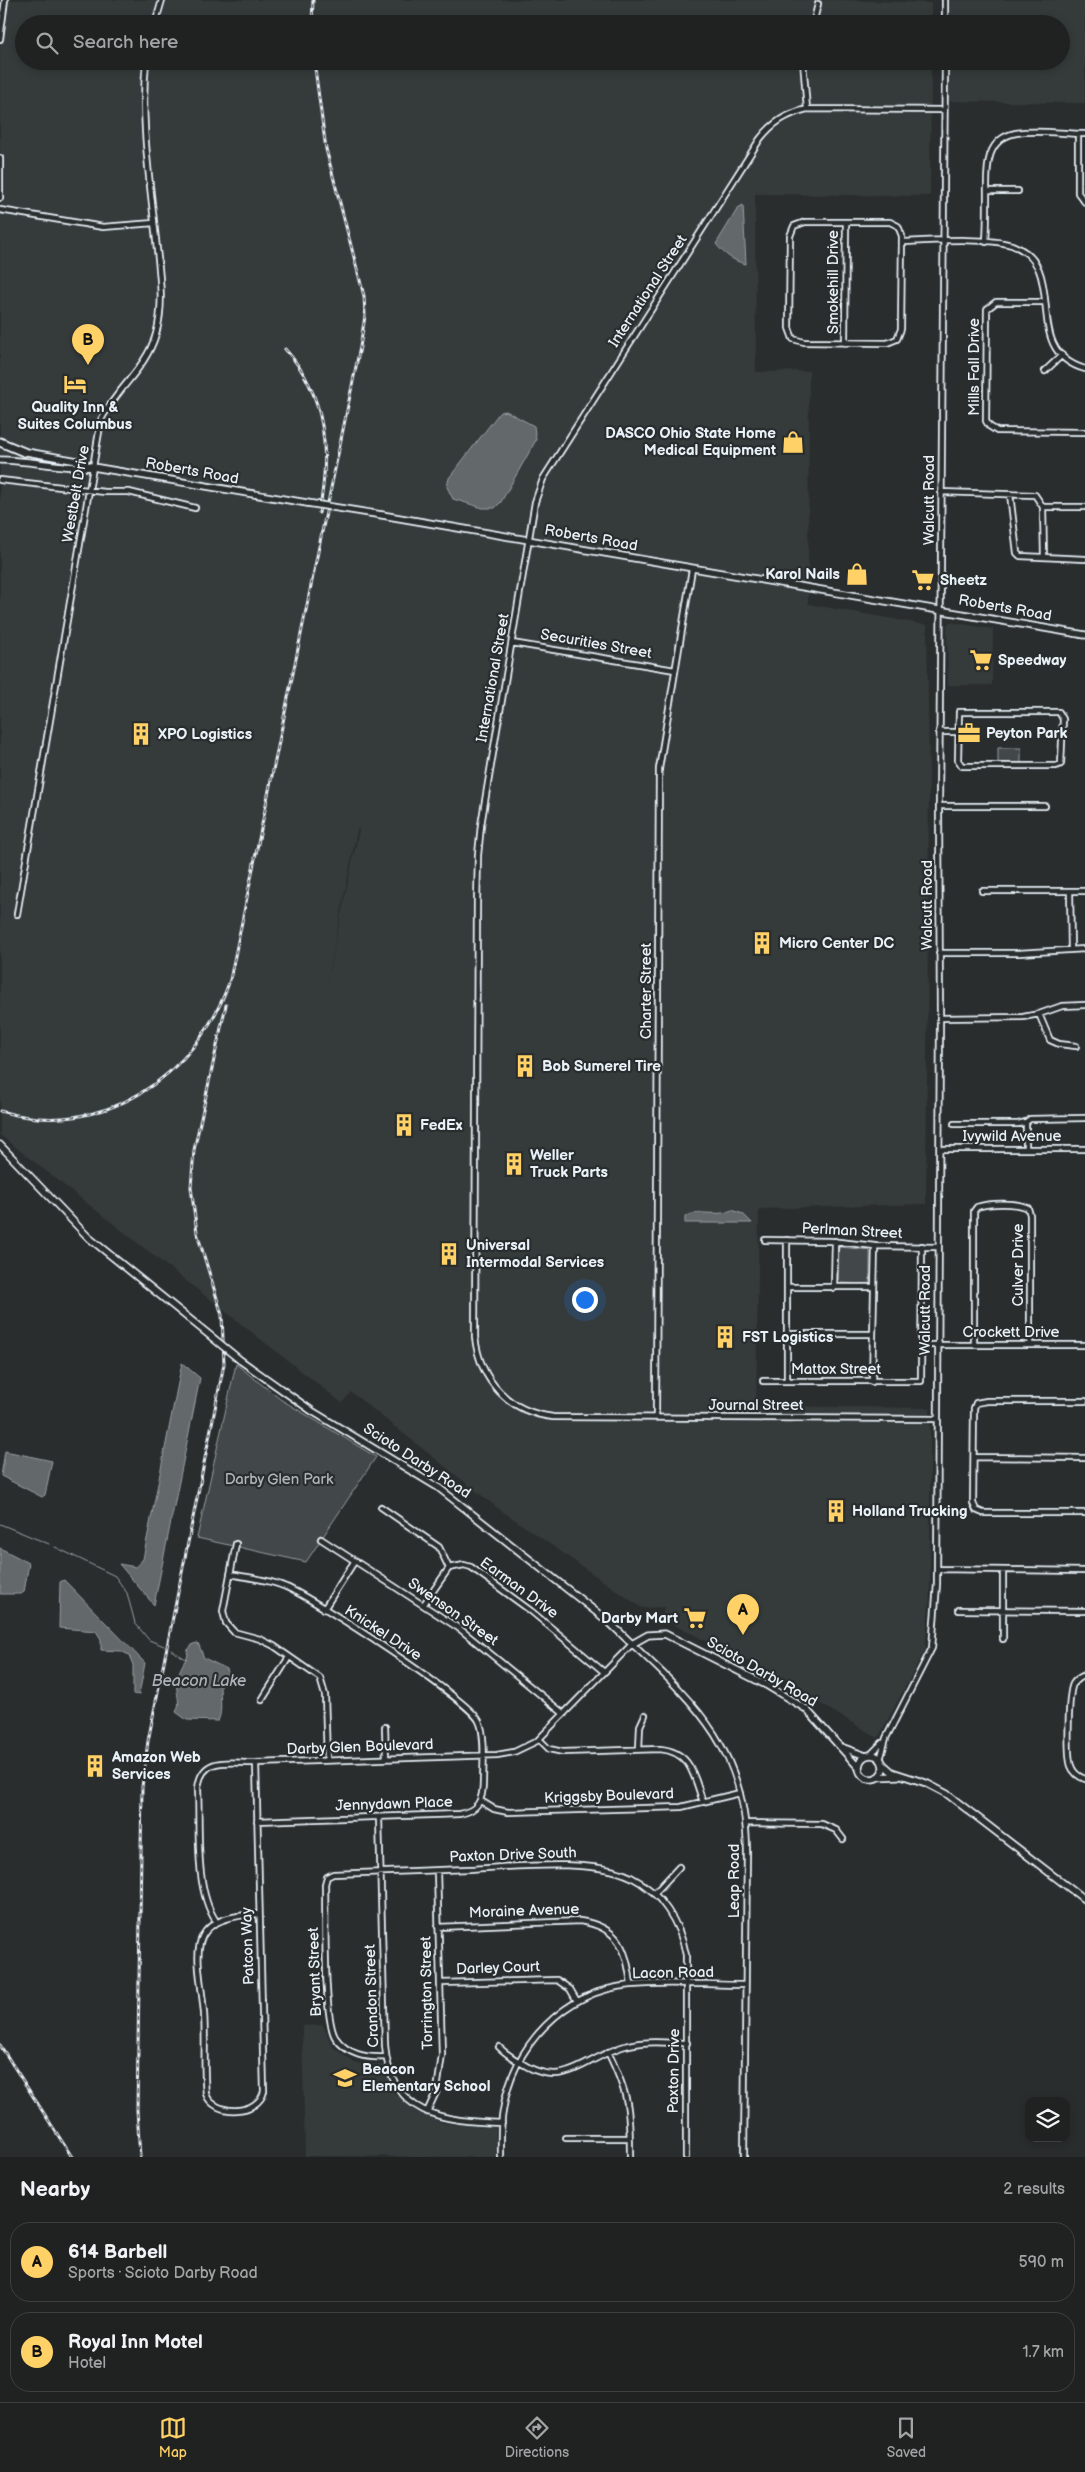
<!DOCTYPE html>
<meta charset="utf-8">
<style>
:root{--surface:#202222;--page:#282a2a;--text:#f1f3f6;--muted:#a2a4a5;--line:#3d3f40;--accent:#ffd166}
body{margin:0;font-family:"Balsamiq Sans",sans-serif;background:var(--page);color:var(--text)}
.controls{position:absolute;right:15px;bottom:15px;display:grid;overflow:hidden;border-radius:10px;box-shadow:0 2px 8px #0003}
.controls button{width:45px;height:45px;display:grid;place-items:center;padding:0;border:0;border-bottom:1px solid var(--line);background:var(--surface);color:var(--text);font:25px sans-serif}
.you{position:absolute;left:584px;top:1299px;width:18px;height:18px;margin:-12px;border:4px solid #fff;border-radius:50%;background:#1a73e8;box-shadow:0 0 0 8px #1a73e833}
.badge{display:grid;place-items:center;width:32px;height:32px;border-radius:50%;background:var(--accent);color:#111;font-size:16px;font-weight:700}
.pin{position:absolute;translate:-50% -41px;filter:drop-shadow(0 1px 2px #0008)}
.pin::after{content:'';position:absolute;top:26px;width:18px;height:15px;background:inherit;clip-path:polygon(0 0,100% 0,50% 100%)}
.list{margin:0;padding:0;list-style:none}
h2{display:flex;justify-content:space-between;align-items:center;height:65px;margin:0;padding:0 20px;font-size:21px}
h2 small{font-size:16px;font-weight:400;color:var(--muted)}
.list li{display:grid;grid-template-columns:32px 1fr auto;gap:15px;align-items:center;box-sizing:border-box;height:80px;margin:0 10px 10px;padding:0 10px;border:1px solid var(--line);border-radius:20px}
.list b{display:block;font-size:19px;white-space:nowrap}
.list p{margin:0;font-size:16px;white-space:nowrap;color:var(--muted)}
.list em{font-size:16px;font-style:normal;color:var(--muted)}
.icon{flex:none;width:28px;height:28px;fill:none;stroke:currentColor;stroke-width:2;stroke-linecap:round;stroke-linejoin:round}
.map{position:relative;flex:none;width:1085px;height:2157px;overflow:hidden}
.search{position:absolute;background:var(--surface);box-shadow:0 2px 8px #0003;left:15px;right:15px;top:15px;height:55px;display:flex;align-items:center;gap:12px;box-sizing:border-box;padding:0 18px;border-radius:28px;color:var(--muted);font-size:19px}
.sheet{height:245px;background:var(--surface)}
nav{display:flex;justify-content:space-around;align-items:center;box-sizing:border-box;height:70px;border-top:1px solid var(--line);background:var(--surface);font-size:14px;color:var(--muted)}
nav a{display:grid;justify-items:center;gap:2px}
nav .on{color:var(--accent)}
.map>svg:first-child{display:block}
.built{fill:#363a3b;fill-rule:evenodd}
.green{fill:#424648;stroke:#959ca0}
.water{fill:#63686b;stroke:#989fa3}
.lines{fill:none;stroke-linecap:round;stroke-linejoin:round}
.stream{stroke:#989fa3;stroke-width:1}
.minor-casing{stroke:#e8f1f8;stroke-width:8}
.major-casing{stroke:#e8f1f8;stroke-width:9}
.highway-casing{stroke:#e8f1f8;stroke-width:11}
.minor{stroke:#2a2d2e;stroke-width:4.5}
.major{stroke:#2a2d2e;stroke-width:5.5}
.highway{stroke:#2a2d2e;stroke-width:7}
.rail-casing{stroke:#e8f1f8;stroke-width:3}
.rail{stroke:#2a2d2e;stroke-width:1;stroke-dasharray:4;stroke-linecap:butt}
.major-bridge-casing{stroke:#e8f1f8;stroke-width:9;stroke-linecap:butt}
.major-bridge{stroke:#2a2d2e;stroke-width:5.5}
.labels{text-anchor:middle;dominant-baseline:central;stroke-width:4.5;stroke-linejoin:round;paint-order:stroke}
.street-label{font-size:15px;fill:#e8f1f8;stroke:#2a2d2e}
.poi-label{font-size:15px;font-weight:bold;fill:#e8f1f8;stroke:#2a2d2e;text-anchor:start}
.park-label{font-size:15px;fill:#aeb5ba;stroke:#2a2d2e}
.water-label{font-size:16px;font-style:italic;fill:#acb3b9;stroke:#2a2d2e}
</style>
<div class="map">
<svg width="1085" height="2157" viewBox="0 0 1085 2157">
<rect width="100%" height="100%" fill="#2a2d2e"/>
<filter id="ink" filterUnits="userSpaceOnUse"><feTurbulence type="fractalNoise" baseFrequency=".02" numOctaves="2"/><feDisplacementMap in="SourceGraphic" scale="10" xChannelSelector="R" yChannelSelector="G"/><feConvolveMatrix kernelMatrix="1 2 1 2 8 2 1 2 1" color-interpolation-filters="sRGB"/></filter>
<g filter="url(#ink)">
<path class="built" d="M 0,0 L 839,0 L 931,3 L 931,24 L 24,24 L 24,61 L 931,61 L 930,196 L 755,194 L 756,372 L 809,371 L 808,604 L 927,625 L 929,776 L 926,1204 L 759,1209 L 756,1406 L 930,1408 L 930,1592 L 925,1650 L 878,1738 L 755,1665 L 662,1619 L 664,1607 L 642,1608 L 495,1506 L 351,1392 L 342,1403 L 0,1135 ZM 359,829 L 359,830 L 326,986 L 357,830 Z
M 945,0 L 1085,0 L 1085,103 L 944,101 L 945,61 L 1061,61 L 1061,24 L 945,24 Z
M 950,622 L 993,629 L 992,685 L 948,685 L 947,625 Z
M 323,2025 L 333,2047 L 355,2063 L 383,2065 L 393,2092 L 418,2112 L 443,2123 L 496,2128 L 496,2157 L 305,2156 L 302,2026 Z"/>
<path class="green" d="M 998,748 L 1021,748 L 1021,763 L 998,763 Z
M 839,1247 L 870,1250 L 870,1284 L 838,1283 Z
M 236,1364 L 280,1399 L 376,1457 L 306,1562 L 197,1538 Z"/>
<path class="water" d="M 743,205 L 746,264 C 733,261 724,254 716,244 L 738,208 Z
M 506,411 L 534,426 L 536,440 L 501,502 L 495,508 L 483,508 L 453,499 L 447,487 L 449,478 L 500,412 Z
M 732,1210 L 743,1214 L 752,1223 L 685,1223 L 685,1217 C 699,1208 717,1218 732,1210 Z
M 182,1363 L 200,1378 L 154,1605 L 119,1564 L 136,1567 L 143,1559 Z
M 5,1451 L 52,1461 L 45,1495 L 42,1497 L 1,1476 Z
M 0,1548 L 29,1563 L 24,1592 L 21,1594 L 0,1594 Z
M 64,1580 L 145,1663 L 139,1695 L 133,1694 L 133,1665 L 129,1655 L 121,1651 L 101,1650 L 101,1639 L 96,1631 L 59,1628 L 60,1582 Z
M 198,1643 L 204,1658 L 227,1669 L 228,1672 L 226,1676 L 221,1678 C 218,1691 224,1710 218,1721 L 187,1720 L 176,1712 C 182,1702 175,1693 177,1681 C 178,1671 184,1663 188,1655 L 187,1651 L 193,1644 Z"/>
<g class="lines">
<path class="stream" d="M 0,1524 L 49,1544
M 55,1547 L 115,1576 L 127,1593 L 135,1623 L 149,1640 L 164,1646
M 171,1650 L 186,1659"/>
<defs>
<path id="minor" d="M 155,24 L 162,0
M 813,24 L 818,4
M 945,24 L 945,0
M 0,39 L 5,0
M 803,61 L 807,109
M 1078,134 L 1078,193 L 1085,202
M 0,158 L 0,198
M 987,191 L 1018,191
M 0,210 L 103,227 L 154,223
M 805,222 L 890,222 L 898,226 L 902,236 L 901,329 L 897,339 L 887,343 L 804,342 L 793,339 L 789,328 L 790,236 L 794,226 Z
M 902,242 C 929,241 988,237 1012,245 C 1072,267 1018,350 1085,369
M 986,242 C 987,226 987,211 987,196 C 987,171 984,139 1016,133 C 1038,129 1063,134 1085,134
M 1045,302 L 996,302 L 987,309 L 986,421 L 989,426 L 997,431 L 1085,432
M 845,343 L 846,222
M 1045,371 L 1062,355
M 0,480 L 105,492 L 129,492 L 195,508
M 941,492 L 1035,495 L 1043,507 L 1044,557
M 1010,494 L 1017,553 L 1020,556 L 1085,559
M 1043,507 L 1085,507
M 512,643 L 675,670
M 959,712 L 1059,712 L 1063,719 L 1061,764 L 1056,766 L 962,766 L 958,760 Z
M 939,732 L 958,732
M 939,806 L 1045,806
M 982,891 L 1085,891
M 1070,891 L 1071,949
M 17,914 L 101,420 C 116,389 146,369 156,334 C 165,303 159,271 156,240 C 150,181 140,120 146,61
M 939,953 L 1019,953 L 1085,949
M 1039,1014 L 1050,1040 L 1059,1044 L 1076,1046
M 940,1018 L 1023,1017 L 1039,1014 L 1062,1006 L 1085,1005
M 954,1124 L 1018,1124 L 1026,1122
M 940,1149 L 1085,1149
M 1026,1149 L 1026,1122 L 1030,1119 L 1085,1118
M 765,1240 L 830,1241 L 875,1246 L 938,1247
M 787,1240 L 787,1381
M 787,1287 L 872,1287
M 834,1288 L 835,1241
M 787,1334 L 872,1334
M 974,1344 L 974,1211 L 977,1207 C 989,1203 1016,1202 1028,1208 L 1030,1215 L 1030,1345
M 922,1345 L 1085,1345
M 763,1381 L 921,1381 L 922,1246
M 872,1382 L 875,1246
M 1085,1401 L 987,1401 L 976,1403 L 974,1408 L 973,1503 L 976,1510 L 983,1513 L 1085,1513
M 656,1416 L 659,769 L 692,569
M 937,1419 L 553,1417 C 509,1412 480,1381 475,1337 L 477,902 L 478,855 L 481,825 L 535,502 L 543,479 L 760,139 C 773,122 787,114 807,109 L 944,110
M 974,1457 L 1085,1458
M 381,1507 L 439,1547 L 449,1568
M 321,1539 L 460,1629 L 564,1714
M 236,1544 L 223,1611 L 226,1623 L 234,1632 L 260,1639 L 274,1646 L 320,1678 L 325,1695 L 327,1760
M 937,1569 L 1085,1571
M 230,1574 C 249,1578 269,1579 286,1587 C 315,1599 468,1699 479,1721 C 486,1735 483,1767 483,1782 C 483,1800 478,1811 459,1814 L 257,1821
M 424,1604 L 449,1568 L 464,1565 L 471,1567 L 531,1611 L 604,1672
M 324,1609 L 354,1562
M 959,1610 L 1085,1611
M 1003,1639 L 1003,1570
M 1085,1675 C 1080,1677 1076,1679 1073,1684 C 1068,1694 1067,1755 1071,1766 C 1073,1772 1079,1777 1085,1779
M 262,1700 L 289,1657
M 385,1727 L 386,1758
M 539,1739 L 549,1749 L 563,1752 L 660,1749 C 692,1752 694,1777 703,1802
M 639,1749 L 640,1726 L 645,1715
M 870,1755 L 882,1743
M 880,1760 L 886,1738 L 932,1648 L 937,1584 L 940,1018 L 939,806 L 945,61
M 256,1763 L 264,2091 C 259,2115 214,2117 206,2094 C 203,2067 206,2040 204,2013 C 199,1955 180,1917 259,1914
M 481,1801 L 494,1809 L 508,1812 L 681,1807 L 740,1793
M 379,1817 L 385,2045 C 390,2116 443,2121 502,2123
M 746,1823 L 822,1824 L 836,1830 L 843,1839
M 654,1894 L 679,1867
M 216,1921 C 194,1889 200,1828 198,1789 C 201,1754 231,1764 256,1763 L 497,1755 L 514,1752 L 537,1741 L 632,1644 C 700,1707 746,1753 747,1851 L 744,2157
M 438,1927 L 580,1921 C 619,1927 627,1949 631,1985
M 440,1983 L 557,1980 L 570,1989 L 577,2001
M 499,2047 C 508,2056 517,2061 528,2067 C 568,2088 588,2056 625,2046 C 644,2040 667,2043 687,2043
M 608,2052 C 629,2095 630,2109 630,2157
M 386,2057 C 366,2058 347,2055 335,2037 C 323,2016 326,1914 325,1884 L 327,1877 L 333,1874 C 378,1872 424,1871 469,1869 C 514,1867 592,1858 631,1877 C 661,1892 680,1923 686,1955 L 686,2157
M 427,2112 L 437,2090 L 442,2055 L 437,1871
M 566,2138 L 630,2138
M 501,2157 C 501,2142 500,2126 503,2111 C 512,2046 564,1991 631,1985 C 668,1981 708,1985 745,1985"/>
<path id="major" d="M 21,451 L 78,461 L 90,466
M 0,460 C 31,460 62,469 93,467 L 307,503
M 382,515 L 1085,635
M 0,1145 L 88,1237 L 213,1338
M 240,1360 L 312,1411 L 439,1488 L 609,1622 L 632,1644 L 648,1635 L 665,1634 L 766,1685 L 806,1709 L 859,1768
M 841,1747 L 866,1756
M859 1767a12 12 0 1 1 24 0a12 12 0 1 1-24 0Z
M 882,1763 L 892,1772 L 926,1783 L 947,1794 L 1085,1900
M 877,1777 L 898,1776"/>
<path id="highway" d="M 0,442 L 24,452"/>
</defs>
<use href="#minor" class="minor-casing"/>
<use href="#major" class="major-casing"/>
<use href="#highway" class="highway-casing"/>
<use href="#minor" class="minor"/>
<use href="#major" class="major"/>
<use href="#highway" class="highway"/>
<defs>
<path id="rail" d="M 312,24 L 313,0
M 285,349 C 328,396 330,455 319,513
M 0,1111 C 103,1141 197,1076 230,980 L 360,347 L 365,316 L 364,296 L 326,149 L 314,61
M 0,2045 L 72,2157
M 140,2157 L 137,2110 L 142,1787 L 148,1741 L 224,1364 L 222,1315 L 197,1233 L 191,1187 L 194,1150 L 226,1005"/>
</defs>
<use href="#rail" class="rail-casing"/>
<use href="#rail" class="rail"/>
<defs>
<path id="major-bridge" d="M 307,503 L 382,515
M 213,1338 L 240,1360"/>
</defs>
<use href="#major-bridge" class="major-bridge-casing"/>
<use href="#major-bridge" class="major-bridge"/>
</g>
</g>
<defs>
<symbol id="hotel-bare" viewBox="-9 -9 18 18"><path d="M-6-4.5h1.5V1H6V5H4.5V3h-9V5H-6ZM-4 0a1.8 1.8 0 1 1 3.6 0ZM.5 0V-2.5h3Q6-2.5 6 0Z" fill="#ffd166" stroke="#2a2d2e" stroke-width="2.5" paint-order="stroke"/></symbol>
<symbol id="shop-bare" viewBox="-9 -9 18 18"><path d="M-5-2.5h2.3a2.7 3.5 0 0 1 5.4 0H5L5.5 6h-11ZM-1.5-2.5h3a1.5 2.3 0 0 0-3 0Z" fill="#ffd166" stroke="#2a2d2e" stroke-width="2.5" paint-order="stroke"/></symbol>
<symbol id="supermarket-bare" viewBox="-9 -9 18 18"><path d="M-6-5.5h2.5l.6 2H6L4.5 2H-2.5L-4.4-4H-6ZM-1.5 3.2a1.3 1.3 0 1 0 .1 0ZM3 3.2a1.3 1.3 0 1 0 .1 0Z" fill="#ffd166" stroke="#2a2d2e" stroke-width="2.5" paint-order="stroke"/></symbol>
<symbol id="office-bare" viewBox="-9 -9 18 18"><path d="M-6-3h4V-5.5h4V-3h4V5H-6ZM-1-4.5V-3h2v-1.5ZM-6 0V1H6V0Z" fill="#ffd166" stroke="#2a2d2e" stroke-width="2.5" paint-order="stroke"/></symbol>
<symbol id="building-bare" viewBox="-9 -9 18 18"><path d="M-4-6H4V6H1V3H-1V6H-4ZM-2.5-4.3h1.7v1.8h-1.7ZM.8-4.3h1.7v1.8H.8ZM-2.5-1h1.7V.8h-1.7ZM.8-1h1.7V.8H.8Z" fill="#ffd166" stroke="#2a2d2e" stroke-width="2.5" paint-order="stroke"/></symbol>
<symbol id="school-bare" viewBox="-9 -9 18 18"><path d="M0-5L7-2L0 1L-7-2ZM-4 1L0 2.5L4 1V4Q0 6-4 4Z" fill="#ffd166" stroke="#2a2d2e" stroke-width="2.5" paint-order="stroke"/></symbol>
</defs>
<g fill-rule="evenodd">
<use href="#hotel-bare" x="59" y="368" width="32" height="32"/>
<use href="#shop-bare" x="777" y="426" width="32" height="32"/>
<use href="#shop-bare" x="841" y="558" width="32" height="32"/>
<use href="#supermarket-bare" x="907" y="564" width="32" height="32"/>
<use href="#supermarket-bare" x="965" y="644" width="32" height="32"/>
<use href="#office-bare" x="953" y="717" width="32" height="32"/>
<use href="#building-bare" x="125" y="718" width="32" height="32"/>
<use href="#building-bare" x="746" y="927" width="32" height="32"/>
<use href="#building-bare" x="509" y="1050" width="32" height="32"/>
<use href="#building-bare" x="388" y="1109" width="32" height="32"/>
<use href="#building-bare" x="498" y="1148" width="32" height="32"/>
<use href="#building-bare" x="433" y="1238" width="32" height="32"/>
<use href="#building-bare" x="709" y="1321" width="32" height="32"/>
<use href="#building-bare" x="820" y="1495" width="32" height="32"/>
<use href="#supermarket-bare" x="679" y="1602" width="32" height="32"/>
<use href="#building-bare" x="79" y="1750" width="32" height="32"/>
<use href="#school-bare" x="329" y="2062" width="32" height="32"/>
</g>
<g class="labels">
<g class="street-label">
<text transform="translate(833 282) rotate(-90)">Smokehill Drive</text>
<text transform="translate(648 291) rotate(-57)">International Street</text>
<text transform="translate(974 367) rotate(-90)">Mills Fall Drive</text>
<text transform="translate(192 471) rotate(10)">Roberts Road</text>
<text transform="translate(76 494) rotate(-80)">Westbelt Drive</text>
<text transform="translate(929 500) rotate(-90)">Walcutt Road</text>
<text transform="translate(591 538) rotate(10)">Roberts Road</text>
<text transform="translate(1005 608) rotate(10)">Roberts Road</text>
<text transform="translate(596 644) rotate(10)">Securities Street</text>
<text transform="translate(493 678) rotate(-80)">International Street</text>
<text transform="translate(927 905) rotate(-90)">Walcutt Road</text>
<text transform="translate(646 991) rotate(-90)">Charter Street</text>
<text x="1012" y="1136">Ivywild Avenue</text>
<text transform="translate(852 1231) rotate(3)">Perlman Street</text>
<text transform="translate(1018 1265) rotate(-90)">Culver Drive</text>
<text transform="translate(925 1310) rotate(-90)">Walcutt Road</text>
<text x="1011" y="1332">Crockett Drive</text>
<text x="836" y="1369">Mattox Street</text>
<text x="756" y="1405">Journal Street</text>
<text transform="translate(417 1461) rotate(33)">Scioto Darby Road</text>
<text transform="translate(519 1588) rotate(36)">Earman Drive</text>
<text transform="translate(453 1612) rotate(35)">Swenson Street</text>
<text transform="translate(383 1633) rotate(33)">Knickel Drive</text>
<text transform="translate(762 1672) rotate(30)">Scioto Darby Road</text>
<text transform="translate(360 1747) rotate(-2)">Darby Glen Boulevard</text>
<text transform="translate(609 1796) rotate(-2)">Kriggsby Boulevard</text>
<text transform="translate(394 1804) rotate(-2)">Jennydawn Place</text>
<text transform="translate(513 1855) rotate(-2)">Paxton Drive South</text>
<text transform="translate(734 1881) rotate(-90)">Leap Road</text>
<text transform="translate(524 1911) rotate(-2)">Moraine Avenue</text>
<text transform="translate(248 1946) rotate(-92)">Patcon Way</text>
<text transform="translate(498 1968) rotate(-2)">Darley Court</text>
<text transform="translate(315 1972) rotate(-92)">Bryant Street</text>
<text transform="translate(673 1973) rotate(-1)">Lacon Road</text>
<text transform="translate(427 1993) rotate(-91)">Torrington Street</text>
<text transform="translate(372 1996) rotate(-92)">Crandon Street</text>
<text transform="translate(674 2071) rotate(-89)">Paxton Drive</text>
</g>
<g class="poi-label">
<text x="75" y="407" text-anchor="middle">Quality Inn &amp;<tspan x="75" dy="17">Suites Columbus</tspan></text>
<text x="776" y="433" text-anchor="end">DASCO Ohio State Home<tspan x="776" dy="17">Medical Equipment</tspan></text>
<text x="840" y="574" text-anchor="end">Karol Nails</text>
<text x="940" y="580">Sheetz</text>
<text x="998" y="660">Speedway</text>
<text x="986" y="733">Peyton Park</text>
<text x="158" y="734">XPO Logistics</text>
<text x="779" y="943">Micro Center DC</text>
<text x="542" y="1066">Bob Sumerel Tire</text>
<text x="420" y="1125">FedEx</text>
<text x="530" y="1155">Weller<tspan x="530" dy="17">Truck Parts</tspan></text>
<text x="466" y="1245">Universal<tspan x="466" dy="17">Intermodal Services</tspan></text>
<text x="742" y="1337">FST Logistics</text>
<text x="852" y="1511">Holland Trucking</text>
<text x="678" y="1618" text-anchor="end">Darby Mart</text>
<text x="112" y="1757">Amazon Web<tspan x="112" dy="17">Services</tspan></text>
<text x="362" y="2069">Beacon<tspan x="362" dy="17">Elementary School</tspan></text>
</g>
<g class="park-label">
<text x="279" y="1479">Darby Glen Park</text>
</g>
<g class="water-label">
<text x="199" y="1681">Beacon Lake</text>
</g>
</g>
</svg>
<div class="controls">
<button><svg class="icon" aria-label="layers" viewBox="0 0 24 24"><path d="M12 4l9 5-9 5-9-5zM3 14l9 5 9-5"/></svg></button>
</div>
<div class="you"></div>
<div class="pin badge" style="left:743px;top:1635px">A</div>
<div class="pin badge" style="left:88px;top:365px">B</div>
<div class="search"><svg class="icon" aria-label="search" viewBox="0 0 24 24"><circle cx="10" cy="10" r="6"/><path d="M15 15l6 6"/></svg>Search here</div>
</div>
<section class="sheet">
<h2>Nearby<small>2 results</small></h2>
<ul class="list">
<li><span class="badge">A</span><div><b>614 Barbell</b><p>Sports · Scioto Darby Road</p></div><em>590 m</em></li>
<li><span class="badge">B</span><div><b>Royal Inn Motel</b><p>Hotel</p></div><em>1.7 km</em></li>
</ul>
</section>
<nav>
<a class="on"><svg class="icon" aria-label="map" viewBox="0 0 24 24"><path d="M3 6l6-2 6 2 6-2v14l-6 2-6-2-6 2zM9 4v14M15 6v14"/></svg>Map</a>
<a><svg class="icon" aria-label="directions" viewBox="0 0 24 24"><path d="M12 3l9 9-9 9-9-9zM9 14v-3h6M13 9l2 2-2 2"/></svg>Directions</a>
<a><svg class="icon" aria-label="saved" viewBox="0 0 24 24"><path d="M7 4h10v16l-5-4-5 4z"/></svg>Saved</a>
</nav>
